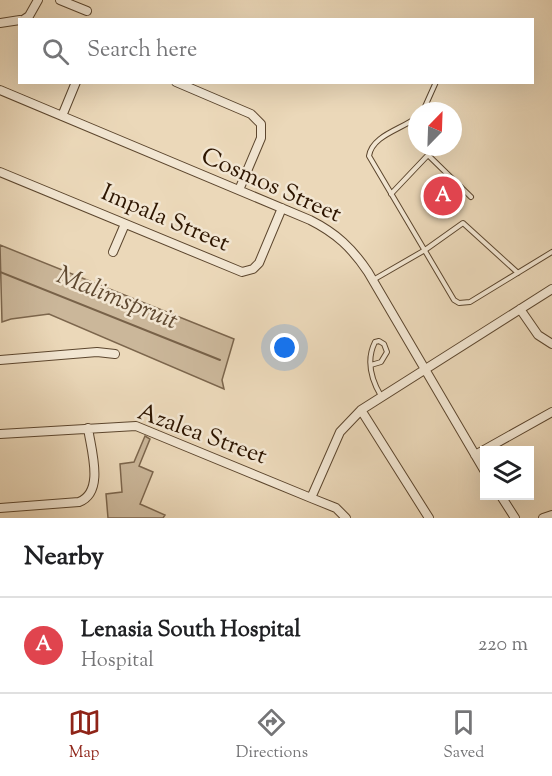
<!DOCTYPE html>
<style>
:root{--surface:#fff;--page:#f2f2f2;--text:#202124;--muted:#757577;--line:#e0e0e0;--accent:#8f2418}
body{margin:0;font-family:"Sorts Mill Goudy",serif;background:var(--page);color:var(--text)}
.controls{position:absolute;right:18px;bottom:18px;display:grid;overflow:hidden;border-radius:0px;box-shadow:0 6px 24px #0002}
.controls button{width:54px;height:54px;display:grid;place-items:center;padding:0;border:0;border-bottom:2px solid var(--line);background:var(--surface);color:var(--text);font:30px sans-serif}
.compass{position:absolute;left:408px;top:102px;width:54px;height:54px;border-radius:50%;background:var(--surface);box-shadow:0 6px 24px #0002;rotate:23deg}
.you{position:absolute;left:285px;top:348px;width:21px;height:21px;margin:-15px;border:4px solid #fff;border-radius:50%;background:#1a73e8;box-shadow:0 0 0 9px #1a73e833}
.badge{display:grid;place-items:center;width:39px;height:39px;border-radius:50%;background:var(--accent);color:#fff;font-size:20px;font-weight:700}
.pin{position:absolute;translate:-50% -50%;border:3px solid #fff;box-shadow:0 2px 6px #0006}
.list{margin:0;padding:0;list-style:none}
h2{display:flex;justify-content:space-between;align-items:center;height:78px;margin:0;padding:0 24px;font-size:26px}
h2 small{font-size:20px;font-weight:400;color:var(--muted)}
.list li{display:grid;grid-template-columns:39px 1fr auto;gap:18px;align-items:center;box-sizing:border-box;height:96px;padding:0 24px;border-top:2px solid var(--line)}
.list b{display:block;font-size:22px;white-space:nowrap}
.list p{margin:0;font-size:20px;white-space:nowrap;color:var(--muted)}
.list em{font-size:20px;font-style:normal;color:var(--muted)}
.icon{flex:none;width:33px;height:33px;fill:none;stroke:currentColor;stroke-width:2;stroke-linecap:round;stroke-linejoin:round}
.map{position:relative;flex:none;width:552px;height:518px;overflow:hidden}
.search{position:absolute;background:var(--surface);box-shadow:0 6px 24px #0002;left:18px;right:18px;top:18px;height:66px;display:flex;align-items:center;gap:15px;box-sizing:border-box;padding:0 21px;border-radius:0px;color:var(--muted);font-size:22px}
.sheet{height:174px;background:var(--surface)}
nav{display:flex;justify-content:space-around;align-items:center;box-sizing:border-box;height:84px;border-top:2px solid var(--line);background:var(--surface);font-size:16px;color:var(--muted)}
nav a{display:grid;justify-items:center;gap:3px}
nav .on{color:var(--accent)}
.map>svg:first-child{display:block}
.green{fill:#cbb79a;stroke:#7c664d;stroke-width:1.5}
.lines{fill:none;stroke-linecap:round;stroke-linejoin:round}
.stream{stroke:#786249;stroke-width:2}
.service-casing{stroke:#5c462e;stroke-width:6}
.minor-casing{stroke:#5c462e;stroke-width:10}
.service{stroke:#f2e6d2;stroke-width:4}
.minor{stroke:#f2e6d2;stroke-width:8}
.labels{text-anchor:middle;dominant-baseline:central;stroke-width:5;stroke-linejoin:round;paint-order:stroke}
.street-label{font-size:24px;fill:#2d1500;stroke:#f2e6d2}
.water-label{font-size:26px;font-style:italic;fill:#5f4931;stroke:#f2e6d2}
</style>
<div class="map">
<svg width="552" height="518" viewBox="0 0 552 518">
<rect width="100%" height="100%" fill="#ebd8b9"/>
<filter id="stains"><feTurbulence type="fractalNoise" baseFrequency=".00333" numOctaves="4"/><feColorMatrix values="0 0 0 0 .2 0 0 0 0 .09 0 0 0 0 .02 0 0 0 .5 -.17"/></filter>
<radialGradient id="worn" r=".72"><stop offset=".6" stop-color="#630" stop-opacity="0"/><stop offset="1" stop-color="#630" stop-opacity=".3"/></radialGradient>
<path class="green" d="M 0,245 L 234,339 L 222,380 L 224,389 L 49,314 L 11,319 L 2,322 Z
M 145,436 L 150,439 L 139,466 L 153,472 L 140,504 L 165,515 L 163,518 L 108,518 L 106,494 L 122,492 L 120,464 L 134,462 Z"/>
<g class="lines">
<path class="stream" d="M 0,272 L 220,360"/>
<defs>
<path id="service" d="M 423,111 L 436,82
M 417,117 C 403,129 372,135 369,156 L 454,300 L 459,303 L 470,302 L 552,252
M 391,194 L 428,155 L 471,197
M 373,280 L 425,250 L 463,223 L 518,273
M 371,365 L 381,362 L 387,352 L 384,344 L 379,341 L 375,342 C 366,360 371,379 381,396"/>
<path id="minor" d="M 60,0 L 87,11
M 23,20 L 29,16 L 38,0
M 0,23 L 20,20
M 176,82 L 251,114 L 261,124 L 261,138 L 239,190
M 0,90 L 310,220 C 336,233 352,248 368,272 L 484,470
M 62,116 L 76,82
M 0,172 L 242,272 L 253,269 L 259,263 L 282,208
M 113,252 L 125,224
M 520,309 L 538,335 L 552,344
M 0,360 L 97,352 L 115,354
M 361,410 L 429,518
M 0,434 L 136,426 L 311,498 L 336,508 L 346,518
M 475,455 L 552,412
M 501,496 L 515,518
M 311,498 L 340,432 L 361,410 L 552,289
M 0,508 L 79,502 C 105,492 91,450 88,428
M 543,518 L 552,515"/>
</defs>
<use href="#service" class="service-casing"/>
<use href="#minor" class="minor-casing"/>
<use href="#service" class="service"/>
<use href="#minor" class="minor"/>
</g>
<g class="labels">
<g class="street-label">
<text transform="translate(271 186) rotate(24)">Cosmos Street</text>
<text transform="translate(165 219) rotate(23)">Impala Street</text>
<text transform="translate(202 435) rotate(20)">Azalea Street</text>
</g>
<g class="water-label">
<text transform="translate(117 299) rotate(22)">Malimspruit</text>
</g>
</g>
<rect width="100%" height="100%" filter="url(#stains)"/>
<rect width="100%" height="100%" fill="url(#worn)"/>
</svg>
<div class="controls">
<button><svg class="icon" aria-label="layers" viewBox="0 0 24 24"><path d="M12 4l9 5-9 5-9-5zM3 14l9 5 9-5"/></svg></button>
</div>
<svg class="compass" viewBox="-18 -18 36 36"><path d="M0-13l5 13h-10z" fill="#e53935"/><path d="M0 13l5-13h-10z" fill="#757577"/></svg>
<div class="you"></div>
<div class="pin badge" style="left:443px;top:196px;background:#e0444e">A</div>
<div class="search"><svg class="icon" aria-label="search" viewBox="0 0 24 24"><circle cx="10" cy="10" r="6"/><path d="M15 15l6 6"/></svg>Search here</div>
</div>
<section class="sheet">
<h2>Nearby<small></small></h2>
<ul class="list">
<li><span class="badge" style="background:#e0444e">A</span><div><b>Lenasia South Hospital</b><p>Hospital</p></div><em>220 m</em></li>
</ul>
</section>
<nav>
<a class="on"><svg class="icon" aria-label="map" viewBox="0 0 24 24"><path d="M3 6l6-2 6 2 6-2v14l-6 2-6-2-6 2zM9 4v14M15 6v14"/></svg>Map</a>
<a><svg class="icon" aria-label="directions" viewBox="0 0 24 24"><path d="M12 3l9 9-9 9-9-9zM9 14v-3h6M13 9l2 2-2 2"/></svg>Directions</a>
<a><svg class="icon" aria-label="saved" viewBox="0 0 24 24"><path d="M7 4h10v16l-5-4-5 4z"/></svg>Saved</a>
</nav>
